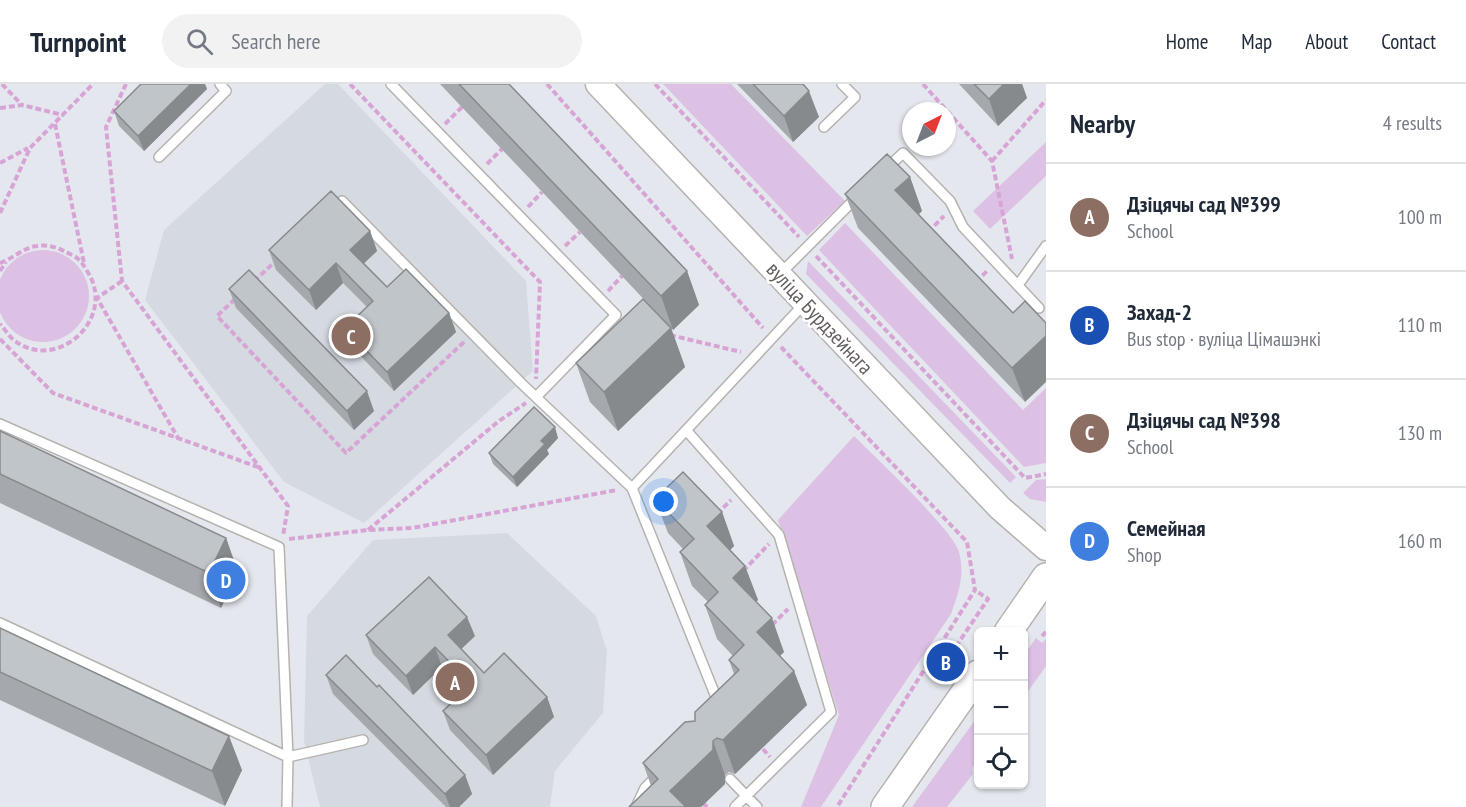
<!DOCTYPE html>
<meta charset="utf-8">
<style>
:root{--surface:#fff;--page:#f2f2f3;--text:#1f2937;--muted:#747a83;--line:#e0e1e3;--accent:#0f766e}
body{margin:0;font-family:"PT Sans Narrow",sans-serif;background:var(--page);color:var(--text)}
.controls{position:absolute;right:18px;bottom:18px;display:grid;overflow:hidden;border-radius:9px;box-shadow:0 2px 4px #0004}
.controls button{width:54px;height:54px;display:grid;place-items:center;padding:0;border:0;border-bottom:2px solid var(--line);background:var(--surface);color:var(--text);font:30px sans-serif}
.compass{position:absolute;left:902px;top:18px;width:54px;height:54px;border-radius:50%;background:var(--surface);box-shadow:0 2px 4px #0004;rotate:42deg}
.you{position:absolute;left:664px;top:418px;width:21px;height:21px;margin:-15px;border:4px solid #fff;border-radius:50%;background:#1a73e8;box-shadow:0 0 0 9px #1a73e833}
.badge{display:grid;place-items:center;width:39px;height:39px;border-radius:50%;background:var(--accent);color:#fff;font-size:20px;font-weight:700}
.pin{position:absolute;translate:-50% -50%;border:3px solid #fff;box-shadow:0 2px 6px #0006}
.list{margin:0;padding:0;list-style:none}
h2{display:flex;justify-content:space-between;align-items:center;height:78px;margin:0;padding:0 24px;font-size:26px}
h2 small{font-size:20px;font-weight:400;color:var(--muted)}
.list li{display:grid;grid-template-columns:39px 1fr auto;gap:18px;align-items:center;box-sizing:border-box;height:108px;padding:0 24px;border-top:2px solid var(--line)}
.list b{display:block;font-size:22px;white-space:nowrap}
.list p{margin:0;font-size:20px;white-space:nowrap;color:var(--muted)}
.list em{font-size:20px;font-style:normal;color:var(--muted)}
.icon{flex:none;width:33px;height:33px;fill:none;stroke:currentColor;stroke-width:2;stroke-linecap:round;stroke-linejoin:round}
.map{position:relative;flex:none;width:1046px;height:723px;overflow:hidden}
header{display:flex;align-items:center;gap:36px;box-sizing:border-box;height:84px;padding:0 30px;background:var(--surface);border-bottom:2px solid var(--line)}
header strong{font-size:28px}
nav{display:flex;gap:33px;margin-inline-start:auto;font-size:21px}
.search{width:420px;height:54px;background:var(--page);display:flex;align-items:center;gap:15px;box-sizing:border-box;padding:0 21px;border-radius:33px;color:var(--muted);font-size:22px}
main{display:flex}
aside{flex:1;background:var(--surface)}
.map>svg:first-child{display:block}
.education{fill:#d5dae1}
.green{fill:#ddc1e5}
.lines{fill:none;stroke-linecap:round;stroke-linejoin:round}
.service-casing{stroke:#b6b2af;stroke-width:12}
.tertiary-casing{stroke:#b6b2af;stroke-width:27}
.secondary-casing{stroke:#b8b3b0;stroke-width:30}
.path{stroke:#d7a4d5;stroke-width:4;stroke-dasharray:6 3;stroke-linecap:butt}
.service{stroke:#fff;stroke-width:9}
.tertiary{stroke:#fff;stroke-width:24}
.secondary{stroke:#fff;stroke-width:27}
.wall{fill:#a5a9ad}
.shaded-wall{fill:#868a8d}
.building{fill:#c0c5c9;stroke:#868a8d;stroke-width:1.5}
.labels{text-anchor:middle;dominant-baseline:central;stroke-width:5;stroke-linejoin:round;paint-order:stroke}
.street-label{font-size:21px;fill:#645e5c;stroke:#fff}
</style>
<header>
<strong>Turnpoint</strong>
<div class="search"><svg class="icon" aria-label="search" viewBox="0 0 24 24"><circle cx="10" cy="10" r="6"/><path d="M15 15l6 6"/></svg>Search here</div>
<nav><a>Home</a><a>Map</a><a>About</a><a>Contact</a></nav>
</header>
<main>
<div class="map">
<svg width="1046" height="723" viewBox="0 0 1046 723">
<rect width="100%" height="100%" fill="#e4e8ee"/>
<path class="education" d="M 325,0 L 338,0 L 526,197 L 533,287 L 364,439 L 284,398 L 145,216 L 164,146 Z
M 507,449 L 596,532 L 607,567 L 603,629 L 555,687 L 550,723 L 320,723 L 304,657 L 307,532 L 373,456 Z"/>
<path class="green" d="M 663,0 L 731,0 L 845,117 L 807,152 Z
M 1046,58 L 1046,92 L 990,145 L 973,127 Z
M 845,139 L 1023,326 L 1046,304 L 1046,379 L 1024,383 L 819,166 Z
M-3 212a46 46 0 1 1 92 0a46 46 0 1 1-92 0Z
M 808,177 L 1016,393 L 1010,399 L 806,190 Z
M 854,352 C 874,372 954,447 959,468 C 965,491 959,508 951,530 L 821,723 L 801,723 L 839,631 L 778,436 Z
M 1046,395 L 1046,418 L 1030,415 L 1023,409 L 1036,396 Z
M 1036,554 L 1042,559 L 1046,555 L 1046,582 L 1024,613 L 1024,571 Z
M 978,632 L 978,674 L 972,684 L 973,690 L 947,723 L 912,723 Z"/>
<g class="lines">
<defs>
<path id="service" d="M 391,0 L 616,231 L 536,313
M 824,43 L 855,13 L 842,0
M 159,73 L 226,7 L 220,0
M 885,86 L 903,69 L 950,117 L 963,143 L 1039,224
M 342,117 L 521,299 L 632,404 L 718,618
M 779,191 L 858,112
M 1018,201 L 1046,162
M 0,340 L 279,463 L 288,673 L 287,723
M 686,346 L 779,451 L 831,628 L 735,723
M 632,404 L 805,219
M 0,539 L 288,673 L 363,656
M 730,695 L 757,723
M 636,723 L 645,704 L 658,691"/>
<path id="tertiary" d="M 598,0 L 1000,424 L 1046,464"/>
<path id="secondary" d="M 1008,548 L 1046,493
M 885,723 L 978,590"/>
</defs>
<use href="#service" class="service-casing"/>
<use href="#tertiary" class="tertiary-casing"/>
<use href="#secondary" class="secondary-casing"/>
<path class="path" d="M 2,0 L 22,21
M 126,0 L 106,43 L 122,197 L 288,422 L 283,452
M 350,0 L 540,198 L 536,295
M 547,0 L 763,244
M 655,0 L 799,153
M 923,0 L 947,27
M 0,24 L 22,21 L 63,31
M 947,27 L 992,77 L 1012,175
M 55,40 L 84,179
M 445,40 L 462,23
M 992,77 L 1046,16
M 0,79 L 28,64
M 487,80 L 502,65
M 528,123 L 542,108
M 0,129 L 30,64 L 93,0
M 928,148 L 944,132
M 565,162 L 580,148
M 816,172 L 1025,394 L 1046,390
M 0,179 C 12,175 25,163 37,162 C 51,160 60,165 72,171 C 79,174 83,180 87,187 C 118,233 58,289 15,257 C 9,253 5,245 0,240
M 0,187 L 6,178
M 122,197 L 97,214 L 178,354
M 254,197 L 277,176
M 976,198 L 988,186
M 608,207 L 622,192
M 235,215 L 217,232 L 346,369 L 465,257
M 670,251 L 741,268
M 0,255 L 53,309 L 258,383
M 781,263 L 967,458 L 975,506 L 837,723
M 717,430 L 731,416
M 368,446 L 499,337 L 526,319
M 289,455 L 368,446 L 412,444 L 617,406
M 743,487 L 769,460
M 772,541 L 788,525
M 1042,552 L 1046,548
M 927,582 L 938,589 L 988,515 L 975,506
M 763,665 L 770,673
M 704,720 L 707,723"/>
<use href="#service" class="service"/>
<use href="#tertiary" class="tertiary"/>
<use href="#secondary" class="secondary"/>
</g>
<path class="wall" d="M 141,0 L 205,0 L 207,5 L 144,67 L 119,42 L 114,27 Z
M 440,0 L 509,0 L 687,187 L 699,221 L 673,246 Z
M 737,0 L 803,0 L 819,33 L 793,58 Z
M 959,0 L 1022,0 L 1027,14 L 998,42 Z
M 910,93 L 922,127 L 918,130 L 1013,229 L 1025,318 L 858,144 L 845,110 Z
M 370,147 L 377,167 L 364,179 L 387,203 L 449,229 L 456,248 L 394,307 L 352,263 L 345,244 L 367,223 L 343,199 L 316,226 L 276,186 L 269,166 Z
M 229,205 L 374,327 L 354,346 L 236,224 Z
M 671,244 L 685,283 L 618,347 L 590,318 L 576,279 Z
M 0,347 L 226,454 L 238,488 L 221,524 L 0,419 Z
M 558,354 L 547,366 L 549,370 L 517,403 L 493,380 L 489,369 Z
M 655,415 L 722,428 L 734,462 L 730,466 L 745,482 L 758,516 L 756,517 L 784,568 L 780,572 L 794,587 L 807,621 L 735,690 L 729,688 L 725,691 L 725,700 L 701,723 L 629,723 L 651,702 L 643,679 L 695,637 L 734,590 L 729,576 L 733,572 L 717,555 L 705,521 L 708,518 L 692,502 L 680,468 L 683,465 L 668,449 Z
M 0,544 L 242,686 L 225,722 L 0,616 Z
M 366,551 L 475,552 L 461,565 L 484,589 L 547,613 L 554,633 L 493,691 L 450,646 L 443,627 L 465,606 L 442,583 L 413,611 L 373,570 Z
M 326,591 L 377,603 L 465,691 L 472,710 L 459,723 L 446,723 L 333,610 Z"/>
<path class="shaded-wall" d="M 191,0 L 205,0 L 207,5 L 144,67 L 138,52 Z
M 1004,0 L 1022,0 L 1027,14 L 998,42 L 989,15 Z
M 809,7 L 819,33 L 793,58 L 784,32 Z
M 910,93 L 922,127 L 908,141 L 895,106 Z
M 370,147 L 377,167 L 358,185 L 350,166 Z
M 336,179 L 343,199 L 316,226 L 309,206 Z
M 687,187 L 699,221 L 673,246 L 661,212 Z
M 449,229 L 456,248 L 394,307 L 387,288 Z
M 671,244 L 685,283 L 618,347 L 604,308 Z
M 1046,252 L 1046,298 L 1025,318 L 1012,284 Z
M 367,307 L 374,327 L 354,346 L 347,327 Z
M 555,343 L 558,354 L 547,366 L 549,370 L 517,403 L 513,393 L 541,357 Z
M 722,428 L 734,462 L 719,477 L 707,442 Z
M 226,454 L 238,488 L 221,524 L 209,489 Z
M 745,482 L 758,516 L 746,528 L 733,494 Z
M 467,533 L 475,552 L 455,571 L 448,551 Z
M 772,534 L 784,568 L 769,582 L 757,548 Z
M 435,563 L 442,583 L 413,611 L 406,592 Z
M 794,587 L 807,621 L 735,690 L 723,656 Z
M 547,613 L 554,633 L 493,691 L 486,671 Z
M 229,652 L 242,686 L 225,722 L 212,687 Z
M 713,657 L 725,691 L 725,700 L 701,723 L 676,723 L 670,707 Z
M 465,691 L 472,710 L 459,723 L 450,723 L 445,710 Z"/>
<path class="building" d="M 141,0 L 191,0 L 138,52 L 114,27 Z
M 459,0 L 509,0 L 687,187 L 661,212 Z
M 753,0 L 803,0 L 809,7 L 784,32 Z
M 974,0 L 1004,0 L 989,15 Z
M 887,70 L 910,93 L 895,106 L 1013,229 L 1025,217 L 1046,239 L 1046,252 L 1012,284 L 845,110 Z
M 331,107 L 370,147 L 350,166 L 387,203 L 406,185 L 449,229 L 387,288 L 345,244 L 373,217 L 336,179 L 309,206 L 269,166 Z
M 249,186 L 367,307 L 347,327 L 229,205 Z
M 643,215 L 671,244 L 604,308 L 576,279 Z
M 534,323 L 555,343 L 541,357 L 545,360 L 513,393 L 489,369 Z
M 0,347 L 226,454 L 209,489 L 0,390 Z
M 683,388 L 722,428 L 707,442 L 745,482 L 733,494 L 772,534 L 757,548 L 794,587 L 723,656 L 717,654 L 713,657 L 713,666 L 670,707 L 686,723 L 629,723 L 658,695 L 643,679 L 685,638 L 695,637 L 695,628 L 739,586 L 729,576 L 744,561 L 705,521 L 718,508 L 680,468 L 694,455 L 655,415 Z
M 429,493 L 467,533 L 448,551 L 484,589 L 504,569 L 547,613 L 486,671 L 443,627 L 471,600 L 435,563 L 406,592 L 366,551 Z
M 0,544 L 229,652 L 212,687 L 0,588 Z
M 346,571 L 377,603 L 379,601 L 465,691 L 445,710 L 326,591 Z"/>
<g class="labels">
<g class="street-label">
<text transform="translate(820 234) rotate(47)">вуліца Бурдзейнага</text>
</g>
</g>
</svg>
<div class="controls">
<button>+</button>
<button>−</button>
<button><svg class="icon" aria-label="locate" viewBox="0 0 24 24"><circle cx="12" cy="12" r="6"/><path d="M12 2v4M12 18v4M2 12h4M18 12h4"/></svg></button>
</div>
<svg class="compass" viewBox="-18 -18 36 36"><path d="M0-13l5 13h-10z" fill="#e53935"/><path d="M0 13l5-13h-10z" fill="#747a83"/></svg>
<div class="you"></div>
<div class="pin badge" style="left:455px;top:598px;background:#8d6e63">A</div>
<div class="pin badge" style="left:946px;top:578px;background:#1a4fb4">B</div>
<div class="pin badge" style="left:351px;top:252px;background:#8d6e63">C</div>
<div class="pin badge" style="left:226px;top:496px;background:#3f7fe0">D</div>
</div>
<aside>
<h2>Nearby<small>4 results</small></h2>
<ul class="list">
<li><span class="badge" style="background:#8d6e63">A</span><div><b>Дзіцячы сад №399</b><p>School</p></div><em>100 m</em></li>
<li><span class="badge" style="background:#1a4fb4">B</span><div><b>Захад-2</b><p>Bus stop · вуліца Цімашэнкі</p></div><em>110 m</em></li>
<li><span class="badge" style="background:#8d6e63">C</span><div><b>Дзіцячы сад №398</b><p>School</p></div><em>130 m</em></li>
<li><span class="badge" style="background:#3f7fe0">D</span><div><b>Семейная</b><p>Shop</p></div><em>160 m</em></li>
</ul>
</aside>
</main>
